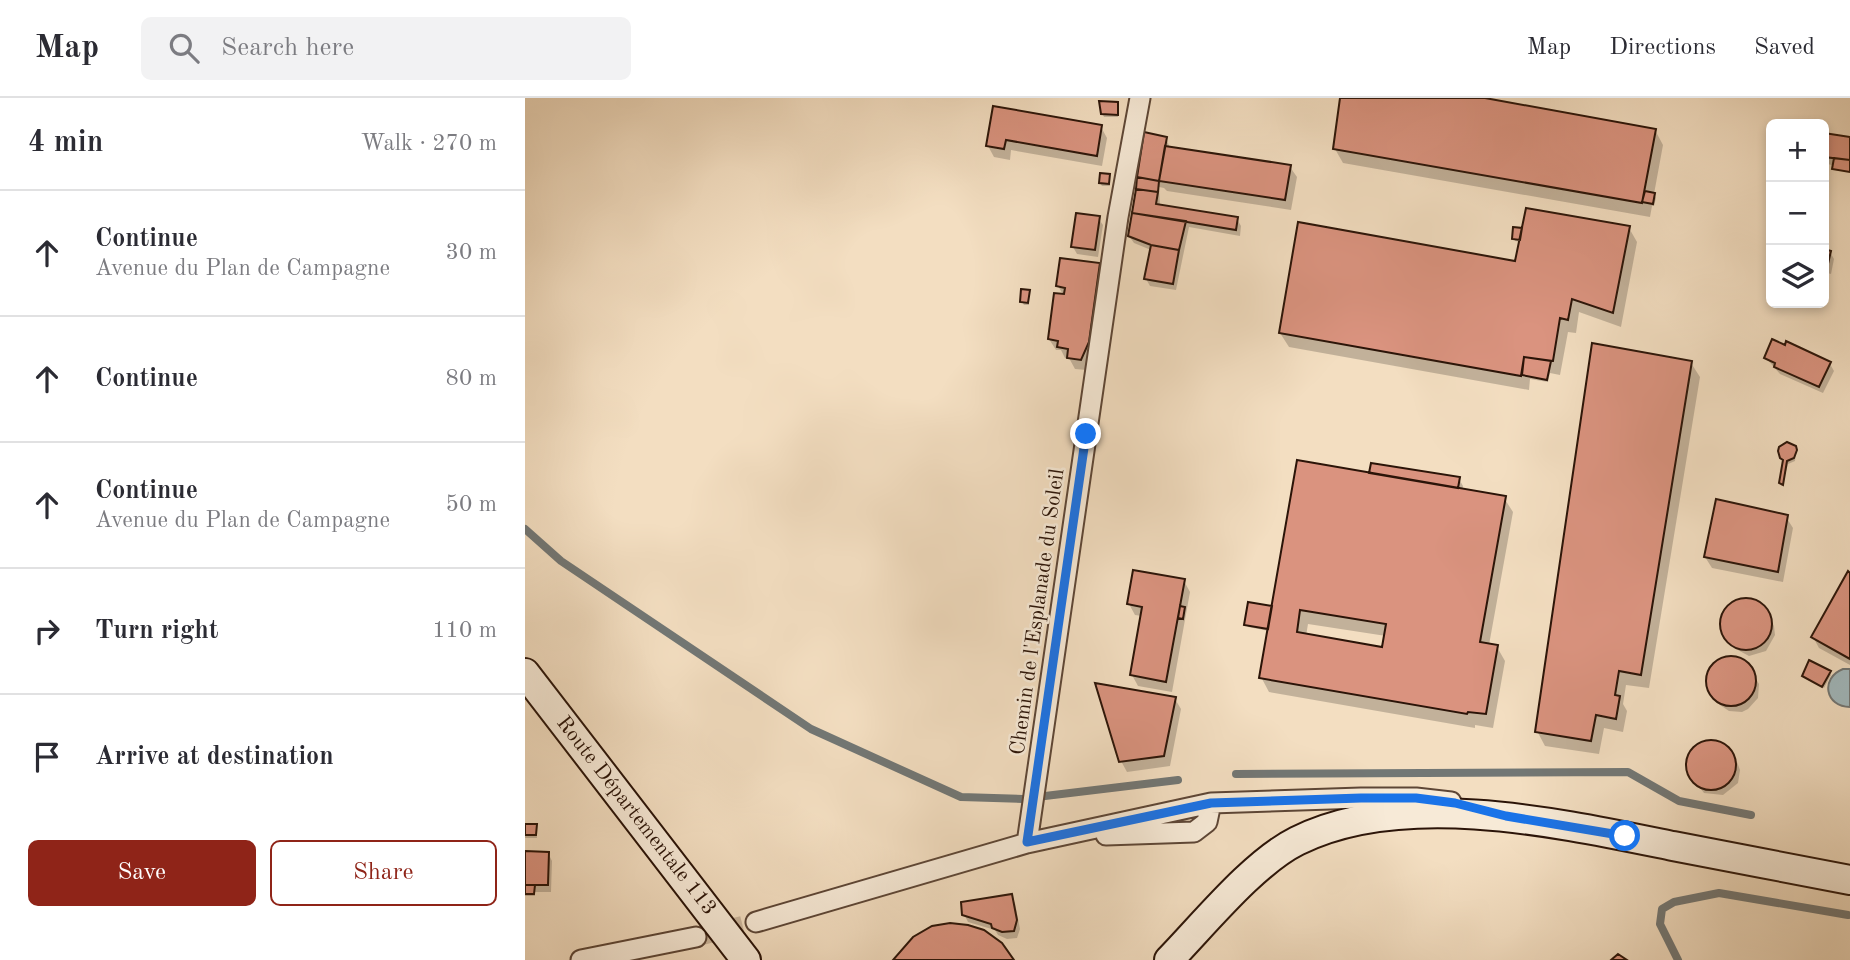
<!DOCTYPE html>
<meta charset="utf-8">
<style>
:root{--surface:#fff;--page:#f2f2f3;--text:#2b2b33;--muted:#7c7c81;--line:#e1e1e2;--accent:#8f2418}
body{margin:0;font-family:"Old Standard TT",serif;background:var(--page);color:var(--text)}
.controls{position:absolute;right:21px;top:21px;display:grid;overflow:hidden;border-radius:10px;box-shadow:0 4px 10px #0003}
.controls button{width:63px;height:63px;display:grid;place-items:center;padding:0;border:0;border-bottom:2px solid var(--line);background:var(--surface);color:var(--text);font:35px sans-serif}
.stop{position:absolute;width:21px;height:21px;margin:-16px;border:5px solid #1a73e8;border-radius:50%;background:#fff}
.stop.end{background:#1a73e8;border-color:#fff;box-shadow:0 2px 7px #0008}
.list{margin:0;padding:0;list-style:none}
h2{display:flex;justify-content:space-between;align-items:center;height:91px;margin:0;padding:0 28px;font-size:30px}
h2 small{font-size:23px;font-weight:400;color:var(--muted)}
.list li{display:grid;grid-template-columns:46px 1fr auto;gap:21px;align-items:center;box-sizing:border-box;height:126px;padding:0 28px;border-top:2px solid var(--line)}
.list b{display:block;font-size:26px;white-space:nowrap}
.list p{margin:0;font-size:23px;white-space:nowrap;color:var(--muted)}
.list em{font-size:23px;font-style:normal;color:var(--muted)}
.actions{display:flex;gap:14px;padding:21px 28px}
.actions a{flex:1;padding:16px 0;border:2px solid var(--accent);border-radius:10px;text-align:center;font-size:24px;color:var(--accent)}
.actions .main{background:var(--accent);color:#fff}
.icon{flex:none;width:38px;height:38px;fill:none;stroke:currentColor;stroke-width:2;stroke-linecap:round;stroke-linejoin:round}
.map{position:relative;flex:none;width:1325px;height:862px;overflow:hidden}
header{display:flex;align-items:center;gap:42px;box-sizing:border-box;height:98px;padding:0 35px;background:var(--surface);border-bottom:2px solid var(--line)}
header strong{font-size:33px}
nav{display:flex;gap:38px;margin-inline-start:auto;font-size:24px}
.search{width:490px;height:63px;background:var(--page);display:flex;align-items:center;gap:18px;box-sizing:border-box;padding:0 24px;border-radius:10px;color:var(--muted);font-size:26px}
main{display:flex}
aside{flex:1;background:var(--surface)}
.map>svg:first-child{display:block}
.water{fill:#a1b9be;stroke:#727775;stroke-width:2}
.shadow{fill:#0003;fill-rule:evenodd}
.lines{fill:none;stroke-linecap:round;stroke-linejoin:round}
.stream{stroke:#727775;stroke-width:8}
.building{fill:#da937f;stroke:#2b1408;stroke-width:2;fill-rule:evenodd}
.minor-tunnel{stroke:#cbb69c;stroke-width:19;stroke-dasharray:19 10;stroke-linecap:butt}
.minor-casing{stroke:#5d4636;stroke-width:23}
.secondary-casing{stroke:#2b1408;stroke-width:32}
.minor{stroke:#f7ead7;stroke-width:19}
.secondary{stroke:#f7ead7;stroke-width:28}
.route{stroke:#1a73e8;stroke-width:9}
.labels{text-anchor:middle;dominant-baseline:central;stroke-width:5;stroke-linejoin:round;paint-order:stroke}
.street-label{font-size:21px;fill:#2b1408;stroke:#f7ead7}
</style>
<header>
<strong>Map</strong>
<div class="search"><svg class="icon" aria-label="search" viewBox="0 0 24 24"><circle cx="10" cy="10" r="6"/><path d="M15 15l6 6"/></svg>Search here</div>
<nav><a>Map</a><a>Directions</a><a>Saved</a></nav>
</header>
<main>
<aside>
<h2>4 min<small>Walk · 270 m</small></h2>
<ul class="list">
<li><svg class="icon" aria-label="ahead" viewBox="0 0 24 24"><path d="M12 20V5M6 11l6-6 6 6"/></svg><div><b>Continue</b><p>Avenue du Plan de Campagne</p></div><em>30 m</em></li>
<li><svg class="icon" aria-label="ahead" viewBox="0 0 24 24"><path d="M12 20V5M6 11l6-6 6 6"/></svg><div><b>Continue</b></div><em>80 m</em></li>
<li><svg class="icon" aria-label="ahead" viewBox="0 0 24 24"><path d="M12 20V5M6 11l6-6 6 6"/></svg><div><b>Continue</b><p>Avenue du Plan de Campagne</p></div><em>50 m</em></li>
<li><svg class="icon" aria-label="right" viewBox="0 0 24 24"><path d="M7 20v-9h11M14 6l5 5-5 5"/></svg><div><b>Turn right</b></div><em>110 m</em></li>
<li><svg class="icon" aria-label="arrive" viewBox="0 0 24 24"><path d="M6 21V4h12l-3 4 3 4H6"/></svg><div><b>Arrive at destination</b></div></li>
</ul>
<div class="actions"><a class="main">Save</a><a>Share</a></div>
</aside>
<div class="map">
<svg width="1325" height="862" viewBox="0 0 1325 862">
<rect width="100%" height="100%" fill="#f3dec1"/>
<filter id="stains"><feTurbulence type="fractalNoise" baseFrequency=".00286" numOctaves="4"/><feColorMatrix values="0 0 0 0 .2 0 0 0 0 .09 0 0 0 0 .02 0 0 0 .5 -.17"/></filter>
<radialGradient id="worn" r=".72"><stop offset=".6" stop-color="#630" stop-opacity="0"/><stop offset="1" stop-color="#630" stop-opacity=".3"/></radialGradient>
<path class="water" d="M 1318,571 L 1325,571 L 1325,609 C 1300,609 1295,580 1318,571 Z"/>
<path class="shadow" d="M 817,0 L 950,0 L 1130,32 L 1138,47 L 1129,96 L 1131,100 L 1129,108 L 1127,108 L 1125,119 L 818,65 L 810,51 Z
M 592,6 L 593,19 L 579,19 L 577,15 Z
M 469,10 L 576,29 L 582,40 L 577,68 L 486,52 L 485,62 L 469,59 L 463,48 Z
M 1299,37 L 1325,41 L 1325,72 L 1299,65 Z
M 641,40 L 645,50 L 765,69 L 772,79 L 766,112 L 642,93 L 639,90 L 634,89 L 635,108 L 712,121 L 716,128 L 715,138 L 664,129 L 651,192 L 625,188 L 621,181 L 626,152 L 609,145 L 604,138 Z
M 584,78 L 585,88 L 577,88 L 575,85 Z
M 573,120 L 578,127 L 573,159 L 552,156 L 548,149 Z
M 1104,130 L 1112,144 L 1096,229 L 1054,214 L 1051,235 L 1043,234 L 1035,277 L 1025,275 L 1023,284 L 1005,281 L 1004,292 L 764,249 L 755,235 L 992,165 L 996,144 L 990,143 L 989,140 Z
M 1299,153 L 1305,154 L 1309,161 L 1306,176 L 1299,174 Z
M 573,167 L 580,178 L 562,272 L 550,271 L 544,260 L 540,260 L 536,252 L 531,252 L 524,241 L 539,198 L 533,188 Z
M 504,193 L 504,207 L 499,207 L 497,204 Z
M 1241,260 L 1305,266 L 1309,273 L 1298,295 L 1255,276 Z
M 1166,265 L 1175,279 L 1124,590 L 1101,587 L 1098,606 L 1102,613 L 1098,634 L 1079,630 L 1074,656 L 1020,648 L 1012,633 Z
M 1271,353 L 1270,363 L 1263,366 L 1257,388 L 1255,385 L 1260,364 Z
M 846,377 L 934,381 L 938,388 L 937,393 L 979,400 L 988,414 L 964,547 L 972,549 L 980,563 L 968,630 L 950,627 L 950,630 L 744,594 L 736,579 L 744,533 L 723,529 L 721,526 L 748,510 ZM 783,526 L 861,538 L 859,551 L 781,538 Z
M 1261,419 L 1268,430 L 1258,484 L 1187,470 L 1180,459 Z
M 1325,477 L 1325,567 L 1294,550 L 1288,539 Z
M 659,483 L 665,494 L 647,594 L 613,588 L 607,577 L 617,518 L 610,517 L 604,506 Z
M 1224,502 L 1240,511 L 1249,528 L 1250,537 L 1241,553 L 1224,558 L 1209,550 L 1197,526 L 1200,515 L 1207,506 Z
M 1206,559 L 1221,565 L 1234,586 L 1233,600 L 1223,611 L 1217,614 L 1204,613 L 1192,605 L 1184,591 L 1184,576 L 1187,570 L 1199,560 Z
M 1304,574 L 1306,577 L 1299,590 L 1279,578 Z
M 650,601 L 656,611 L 645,668 L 602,674 L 596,663 Z
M 1180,644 L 1196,645 L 1212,664 L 1215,672 L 1213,685 L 1198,697 L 1179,695 L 1165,677 L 1164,661 L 1172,648 Z
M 0,727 L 11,727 L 12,740 L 0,740 Z
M 0,755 L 23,755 L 27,763 L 26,794 L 10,794 L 10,798 L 0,798 Z
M 486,798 L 490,805 L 495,831 L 492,840 L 482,841 L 473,837 L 470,832 L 443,824 L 439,816 Z"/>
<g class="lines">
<path class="stream" d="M 0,431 L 36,463 L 286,631 L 436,699 L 498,701
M 711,676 L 1103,674 L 1154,703 L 1226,717
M 520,698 L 653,682
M 1153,862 L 1135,826 L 1137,811 L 1149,804 L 1194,795 L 1323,817"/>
</g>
<path class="building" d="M 815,0 L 960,0 L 1131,31 L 1117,105 L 808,51 Z
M 574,3 L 593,4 L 593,17 L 576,16 Z
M 468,8 L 577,27 L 572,58 L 481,42 L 479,51 L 461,48 Z
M 619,34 L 642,39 L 634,83 L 612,79 Z
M 1299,35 L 1325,39 L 1325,62 L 1299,59 Z
M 640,48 L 766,67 L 760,102 L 634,83 Z
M 1309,60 L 1325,62 L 1325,74 L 1307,71 Z
M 575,75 L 585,76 L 584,86 L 574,85 Z
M 612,79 L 634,83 L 633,94 L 611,91 Z
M 611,91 L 633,94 L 631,106 L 713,119 L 711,132 L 607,115 Z
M 1120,93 L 1130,95 L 1128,106 L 1117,104 Z
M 1001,110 L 1105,128 L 1088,215 L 1047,201 L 1043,222 L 1035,220 L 1028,263 L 999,259 L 996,278 L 754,235 L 773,124 L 990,163 Z
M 551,115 L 575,118 L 570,152 L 546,149 Z
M 607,115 L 661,123 L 654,152 L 626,147 L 603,138 Z
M 988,129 L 997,130 L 995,142 L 987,141 Z
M 626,147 L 654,152 L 648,186 L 619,181 Z
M 1299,151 L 1306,153 L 1302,170 L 1299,169 Z
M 535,160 L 575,165 L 564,244 L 556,262 L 542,260 L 543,251 L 532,249 L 533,243 L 523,241 L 529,195 L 539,196 L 540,190 L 531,188 Z
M 496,191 L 505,192 L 503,205 L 495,204 Z
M 1247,241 L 1260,247 L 1261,243 L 1306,264 L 1294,289 L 1249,269 L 1250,265 L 1239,260 Z
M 1067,245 L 1167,263 L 1116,577 L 1094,573 L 1090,597 L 1095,598 L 1091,621 L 1071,617 L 1066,643 L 1010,634 Z
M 999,259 L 1026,263 L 1022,282 L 997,277 Z
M 1262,344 L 1271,348 L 1272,352 L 1269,360 L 1262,363 L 1258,387 L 1254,385 L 1258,362 L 1255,360 L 1253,353 L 1254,349 Z
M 772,362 L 981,398 L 955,544 L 973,547 L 961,616 L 943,614 L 942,616 L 734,580 ZM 775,512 L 861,526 L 857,549 L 772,534 Z
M 846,365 L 935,379 L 933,390 L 844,375 Z
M 1191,401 L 1263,417 L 1253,474 L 1179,459 Z
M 608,472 L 660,481 L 641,584 L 605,577 L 617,509 L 602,506 Z
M 1323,473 L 1325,475 L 1325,561 L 1286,539 Z
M1195 526a26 26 0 1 1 52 0a26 26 0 1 1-52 0Z
M 723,504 L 747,508 L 743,531 L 719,527 Z
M 655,508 L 660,509 L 658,521 L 653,520 Z
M1181 583a25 25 0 1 1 50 0a25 25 0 1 1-50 0Z
M 1284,562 L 1306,573 L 1297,589 L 1277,578 Z
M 570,585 L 651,599 L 639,658 L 594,664 Z
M1161 667a25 25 0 1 1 50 0a25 25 0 1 1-50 0Z
M 0,726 L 12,726 L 11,737 L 0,737 Z
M 0,753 L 24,754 L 23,787 L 0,787 Z
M 0,787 L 10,787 L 9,796 L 0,796 Z
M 487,796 L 492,822 L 489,833 L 477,834 L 467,830 L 466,826 L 437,817 L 436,804 Z
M 425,825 L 443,827 L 459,832 L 477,845 L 489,862 L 368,862 L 388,839 L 407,828 Z
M 1093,856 L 1102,862 L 1086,862 Z"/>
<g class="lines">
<path class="minor-tunnel" d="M 171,839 L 231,824"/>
<defs>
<path id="minor" d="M 581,737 L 669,734 L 682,724 L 686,705
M 502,745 L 593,119 L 615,0
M 231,824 L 502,745 L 686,705 L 836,700 L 891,700 L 926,704
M 56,862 L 171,839"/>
<path id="secondary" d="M 0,575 L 221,862
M 644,862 C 679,826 728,765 772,743 C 878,690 1035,725 1148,748 C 1207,759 1266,771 1325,782"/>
</defs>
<use href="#minor" class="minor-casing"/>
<use href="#secondary" class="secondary-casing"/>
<use href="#minor" class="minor"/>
<use href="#secondary" class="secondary"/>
</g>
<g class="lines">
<path class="route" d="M 561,336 L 502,744 L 686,705 L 836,700 L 891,700 L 930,705 L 981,718 L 1100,738"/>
</g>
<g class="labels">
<g class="street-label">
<text transform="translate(513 514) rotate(-82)">Chemin de l'Esplanade du Soleil</text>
<text transform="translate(111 718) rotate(52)">Route Départementale 113</text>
</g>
</g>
<rect width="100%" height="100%" filter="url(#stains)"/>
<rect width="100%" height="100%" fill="url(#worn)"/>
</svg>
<div class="controls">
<button>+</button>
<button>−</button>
<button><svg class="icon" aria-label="layers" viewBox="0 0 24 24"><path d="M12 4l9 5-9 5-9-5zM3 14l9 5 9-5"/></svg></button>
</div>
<div class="stop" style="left:1100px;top:738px"></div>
<div class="stop end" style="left:561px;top:336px"></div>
</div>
</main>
